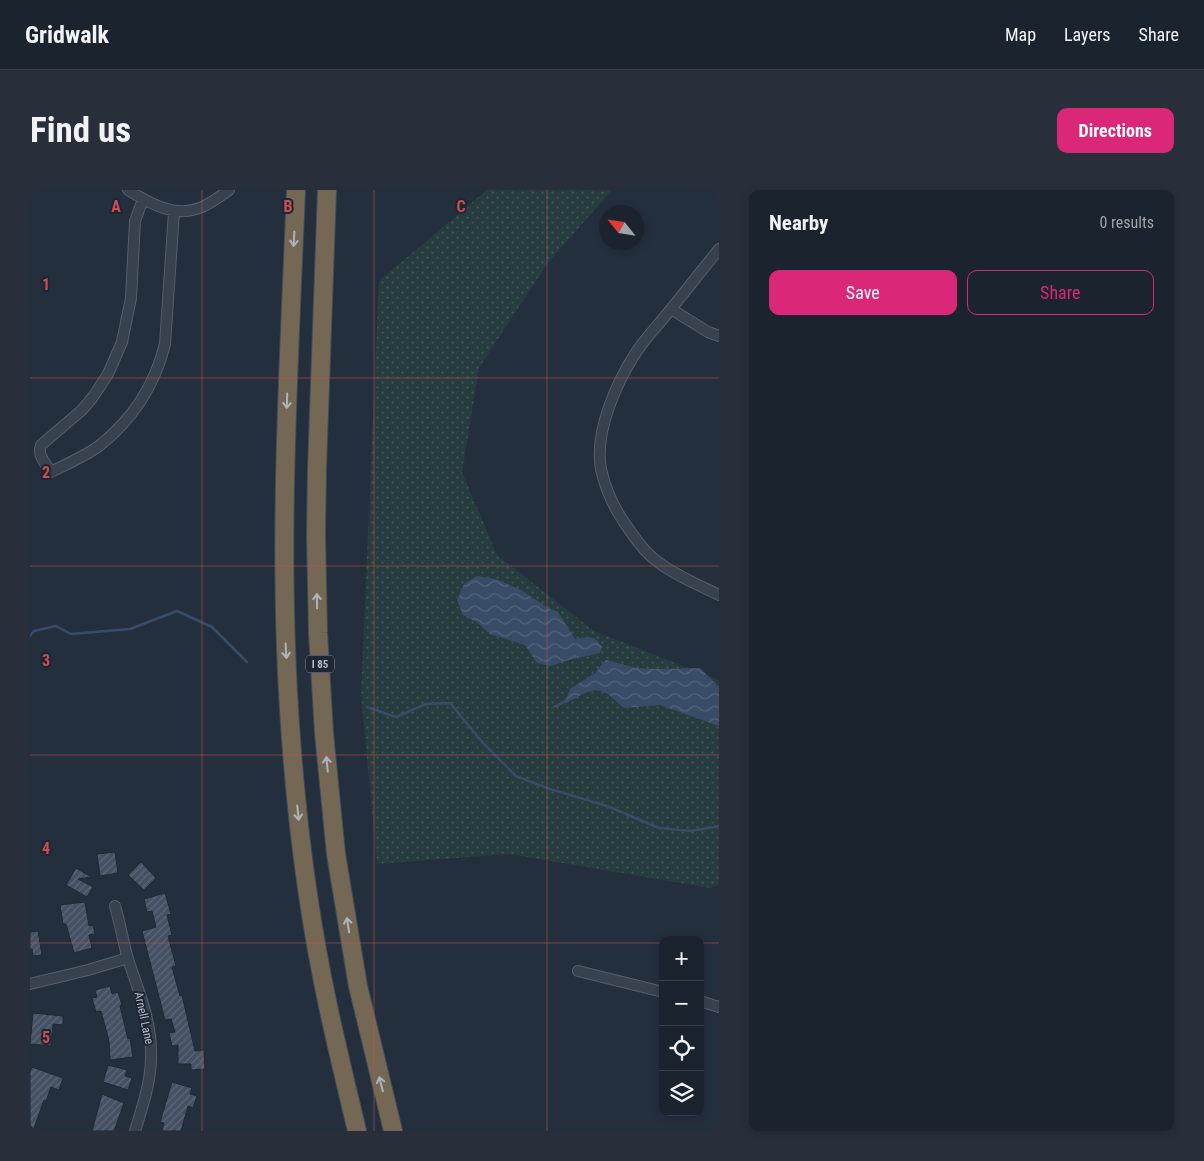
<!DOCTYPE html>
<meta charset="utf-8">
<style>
:root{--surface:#1b232e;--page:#282f3a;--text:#f1f3f6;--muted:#a0a4aa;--line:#39404a;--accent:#db2777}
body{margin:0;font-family:"Roboto Condensed",sans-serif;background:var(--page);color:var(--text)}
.controls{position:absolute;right:15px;bottom:15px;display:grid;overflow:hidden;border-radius:10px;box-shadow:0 2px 8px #0003}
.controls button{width:45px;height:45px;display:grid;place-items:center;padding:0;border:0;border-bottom:1px solid var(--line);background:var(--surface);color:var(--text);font:25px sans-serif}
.compass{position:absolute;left:569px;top:15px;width:45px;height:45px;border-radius:50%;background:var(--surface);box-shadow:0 2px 8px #0003;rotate:300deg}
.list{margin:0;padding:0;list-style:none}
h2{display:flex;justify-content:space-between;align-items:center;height:65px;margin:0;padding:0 20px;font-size:21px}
h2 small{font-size:16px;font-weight:400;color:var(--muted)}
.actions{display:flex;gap:10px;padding:15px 20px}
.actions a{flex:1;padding:11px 0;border:1px solid var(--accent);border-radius:10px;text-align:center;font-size:18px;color:var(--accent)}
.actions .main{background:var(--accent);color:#fff}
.icon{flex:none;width:28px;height:28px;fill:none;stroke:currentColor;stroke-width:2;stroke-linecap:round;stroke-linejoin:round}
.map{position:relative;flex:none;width:689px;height:941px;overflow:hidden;border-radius:10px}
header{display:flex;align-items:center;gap:30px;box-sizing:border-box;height:70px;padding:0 25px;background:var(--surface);border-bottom:1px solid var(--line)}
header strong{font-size:24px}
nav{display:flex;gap:28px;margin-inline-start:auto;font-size:18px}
.intro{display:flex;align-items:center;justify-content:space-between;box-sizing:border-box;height:120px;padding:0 30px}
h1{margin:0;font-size:35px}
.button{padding:12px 22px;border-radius:10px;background:var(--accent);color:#fff;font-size:18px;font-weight:700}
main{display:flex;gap:30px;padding:0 30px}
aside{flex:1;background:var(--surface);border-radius:10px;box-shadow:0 2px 8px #0003}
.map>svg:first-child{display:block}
.grass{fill:url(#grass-dots)}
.water{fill:url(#water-waves)}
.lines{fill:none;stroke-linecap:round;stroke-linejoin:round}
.stream{stroke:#394c67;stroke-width:2.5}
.building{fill:url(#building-hatch);stroke:#1f2835}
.street-casing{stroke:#565f6c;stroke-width:12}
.highway-casing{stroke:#434c59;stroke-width:20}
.street{stroke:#38414e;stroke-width:10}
.highway{stroke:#746855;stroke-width:18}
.oneway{stroke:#aeb4bd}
.grid{fill:none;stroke:#ce4d50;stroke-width:1;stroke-opacity:0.55}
.labels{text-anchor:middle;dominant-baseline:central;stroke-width:4;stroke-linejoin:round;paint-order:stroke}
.shield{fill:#1d2633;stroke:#878f9c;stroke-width:1}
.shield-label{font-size:11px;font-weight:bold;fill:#b4bcc9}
.street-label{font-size:12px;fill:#b4bcc9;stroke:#1d2633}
.grid-label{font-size:16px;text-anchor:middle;font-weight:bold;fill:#ce4d50;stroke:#1d2633;stroke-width:4;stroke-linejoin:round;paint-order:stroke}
</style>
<header>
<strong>Gridwalk</strong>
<nav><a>Map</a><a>Layers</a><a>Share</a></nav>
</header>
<div class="intro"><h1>Find us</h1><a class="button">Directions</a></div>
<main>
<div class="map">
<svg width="689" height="941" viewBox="0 0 689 941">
<defs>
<pattern id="grass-dots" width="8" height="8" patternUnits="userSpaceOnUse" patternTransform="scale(1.25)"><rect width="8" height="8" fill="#263c3f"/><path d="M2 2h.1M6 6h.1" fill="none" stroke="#435659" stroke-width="1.8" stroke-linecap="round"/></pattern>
<pattern id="water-waves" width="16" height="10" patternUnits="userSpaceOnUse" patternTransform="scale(1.25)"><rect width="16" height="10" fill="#394c67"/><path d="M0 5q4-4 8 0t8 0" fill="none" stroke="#53647b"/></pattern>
<pattern id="building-hatch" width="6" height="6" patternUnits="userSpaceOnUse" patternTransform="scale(1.25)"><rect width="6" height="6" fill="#455162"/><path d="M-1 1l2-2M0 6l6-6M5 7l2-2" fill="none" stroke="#5d6877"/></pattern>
</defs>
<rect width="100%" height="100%" fill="#242f3e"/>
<path class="grass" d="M 457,0 L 582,0 L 517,74 L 449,178 L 432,282 L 467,365 L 564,441 L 689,490 L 689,695 L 680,698 L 479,664 L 347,674 L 331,504 L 349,91 Z"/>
<path class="water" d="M 447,386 L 465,389 L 491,400 L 518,418 L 528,422 L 545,449 C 558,447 564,444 572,457 L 570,463 L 542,469 L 520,476 L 507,473 L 495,455 L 460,444 L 448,433 L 433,425 L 427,410 L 434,394 Z
M 576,470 L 607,478 L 627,479 L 670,478 L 689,497 L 689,536 L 630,515 L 594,518 C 587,513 580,504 572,501 C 557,496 538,516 521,518 L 536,509 L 540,499 L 565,483 Z"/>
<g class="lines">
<path class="stream" d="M 0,446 L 4,441 L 26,436 L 41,444 L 100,439 L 147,421 L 182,437 L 217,472
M 337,517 L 366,527 L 396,514 L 420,513 L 454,554 L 486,586 L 517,598 L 577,616 L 629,638 L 661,641 L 689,636"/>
</g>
<path class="building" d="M 85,662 L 88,683 L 70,686 L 67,664 Z
M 111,672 L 126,688 L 114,700 L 98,685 Z
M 46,678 L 61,687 L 48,689 L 63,697 L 57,707 L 36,695 Z
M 135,703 L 141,724 L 137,725 L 142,745 L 138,746 L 146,776 L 142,777 L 150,806 L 152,805 L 165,861 L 174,860 L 175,879 L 161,880 L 161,874 L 148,874 L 148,855 L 142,856 L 139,843 L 145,842 L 141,829 L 135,830 L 112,741 L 126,737 L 122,721 L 117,722 L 114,709 Z
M 55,712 L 59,736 L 63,735 L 65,744 L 59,745 L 62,758 L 44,763 L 36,734 L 33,734 L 30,715 Z
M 8,741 L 12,765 L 3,766 L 2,759 L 0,759 L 0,742 Z
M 80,796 L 82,804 L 88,802 L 92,815 L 90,816 L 98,849 L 100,848 L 103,867 L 80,870 L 79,851 L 71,821 L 66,822 L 62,808 L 67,807 L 65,800 Z
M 3,823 L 33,826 L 33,835 L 23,834 L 21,856 L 0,854 Z
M 78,875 L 97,880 L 95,886 L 102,888 L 98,900 L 73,892 Z
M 2,877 L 33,888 L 29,900 L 21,897 L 16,911 L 14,910 L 3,941 L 0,941 L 0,882 Z
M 142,892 L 162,898 L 160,904 L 167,906 L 163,918 L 158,916 L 151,941 L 132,941 L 134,933 L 130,932 Z
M 72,904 L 94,913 L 84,941 L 62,941 Z"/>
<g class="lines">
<defs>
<path id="street" d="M 98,0 C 122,15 149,30 176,15 C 184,11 192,5 199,0
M 113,9 L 105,31 L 101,108 L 92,152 L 78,184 L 63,207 L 52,220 L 11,255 C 7,266 16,274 21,282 C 37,274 55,266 69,256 C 103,229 125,195 135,154 L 144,22
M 641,119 L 689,59
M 689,146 L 678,142 L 641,119 C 630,133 617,146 607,161 C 587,191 564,242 571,279 C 575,297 582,314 592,329 C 602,344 613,361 628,372 C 646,386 669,395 689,405
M 85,716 C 90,733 93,751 98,769 C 108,800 121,829 121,862 C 122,889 113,915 105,941
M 548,781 L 633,802
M 0,794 L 58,780 L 98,768
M 670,811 L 689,817"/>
<path id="highway" d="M 266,0 C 259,173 248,346 259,519 C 265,618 277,718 298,816 C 307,858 317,899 327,941
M 297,0 L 287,278 L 286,344 L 288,443 L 294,543 L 306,664 L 328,796 L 363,941"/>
</defs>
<use href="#street" class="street-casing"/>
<use href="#highway" class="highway-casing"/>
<use href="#street" class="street"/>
<use href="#highway" class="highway"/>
</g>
<defs><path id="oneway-shaft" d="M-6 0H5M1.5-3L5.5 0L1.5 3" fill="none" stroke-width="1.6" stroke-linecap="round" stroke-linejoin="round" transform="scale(1.25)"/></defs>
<g class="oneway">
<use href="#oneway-shaft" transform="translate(264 49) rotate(93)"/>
<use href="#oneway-shaft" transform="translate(257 211) rotate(92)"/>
<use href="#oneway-shaft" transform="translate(287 411) rotate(-91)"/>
<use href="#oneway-shaft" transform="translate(256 461) rotate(87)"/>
<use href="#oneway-shaft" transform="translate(297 574) rotate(-96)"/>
<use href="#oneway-shaft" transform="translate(268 623) rotate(84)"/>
<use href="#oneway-shaft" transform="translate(318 735) rotate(-99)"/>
<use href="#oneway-shaft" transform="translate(351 894) rotate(-104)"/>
</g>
<path class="grid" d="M 172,0 L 172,941M 344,0 L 344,941M 517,0 L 517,941M 0,188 L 689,188M 0,376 L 689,376M 0,565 L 689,565M 0,753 L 633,753M 670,753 L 689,753"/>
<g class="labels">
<rect class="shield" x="276" y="465.5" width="28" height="17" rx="4"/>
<g class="shield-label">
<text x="290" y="474">I 85</text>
</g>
<g class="street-label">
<text transform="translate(114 828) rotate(78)">Arnell Lane</text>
</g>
</g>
<g class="grid-label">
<text x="86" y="22">A</text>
<text x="258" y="22">B</text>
<text x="431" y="22">C</text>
<text x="16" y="100">1</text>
<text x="16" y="288">2</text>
<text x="16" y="476">3</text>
<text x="16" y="664">4</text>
<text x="16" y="853">5</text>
</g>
</svg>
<div class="controls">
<button>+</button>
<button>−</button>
<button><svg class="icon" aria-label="locate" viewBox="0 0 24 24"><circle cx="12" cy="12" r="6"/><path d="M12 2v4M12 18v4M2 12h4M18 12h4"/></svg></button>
<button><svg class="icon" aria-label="layers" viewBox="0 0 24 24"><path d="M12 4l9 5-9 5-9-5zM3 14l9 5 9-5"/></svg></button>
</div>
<svg class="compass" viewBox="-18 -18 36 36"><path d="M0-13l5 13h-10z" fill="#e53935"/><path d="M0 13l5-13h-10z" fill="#a0a4aa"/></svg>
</div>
<aside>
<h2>Nearby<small>0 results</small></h2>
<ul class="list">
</ul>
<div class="actions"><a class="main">Save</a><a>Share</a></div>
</aside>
</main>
